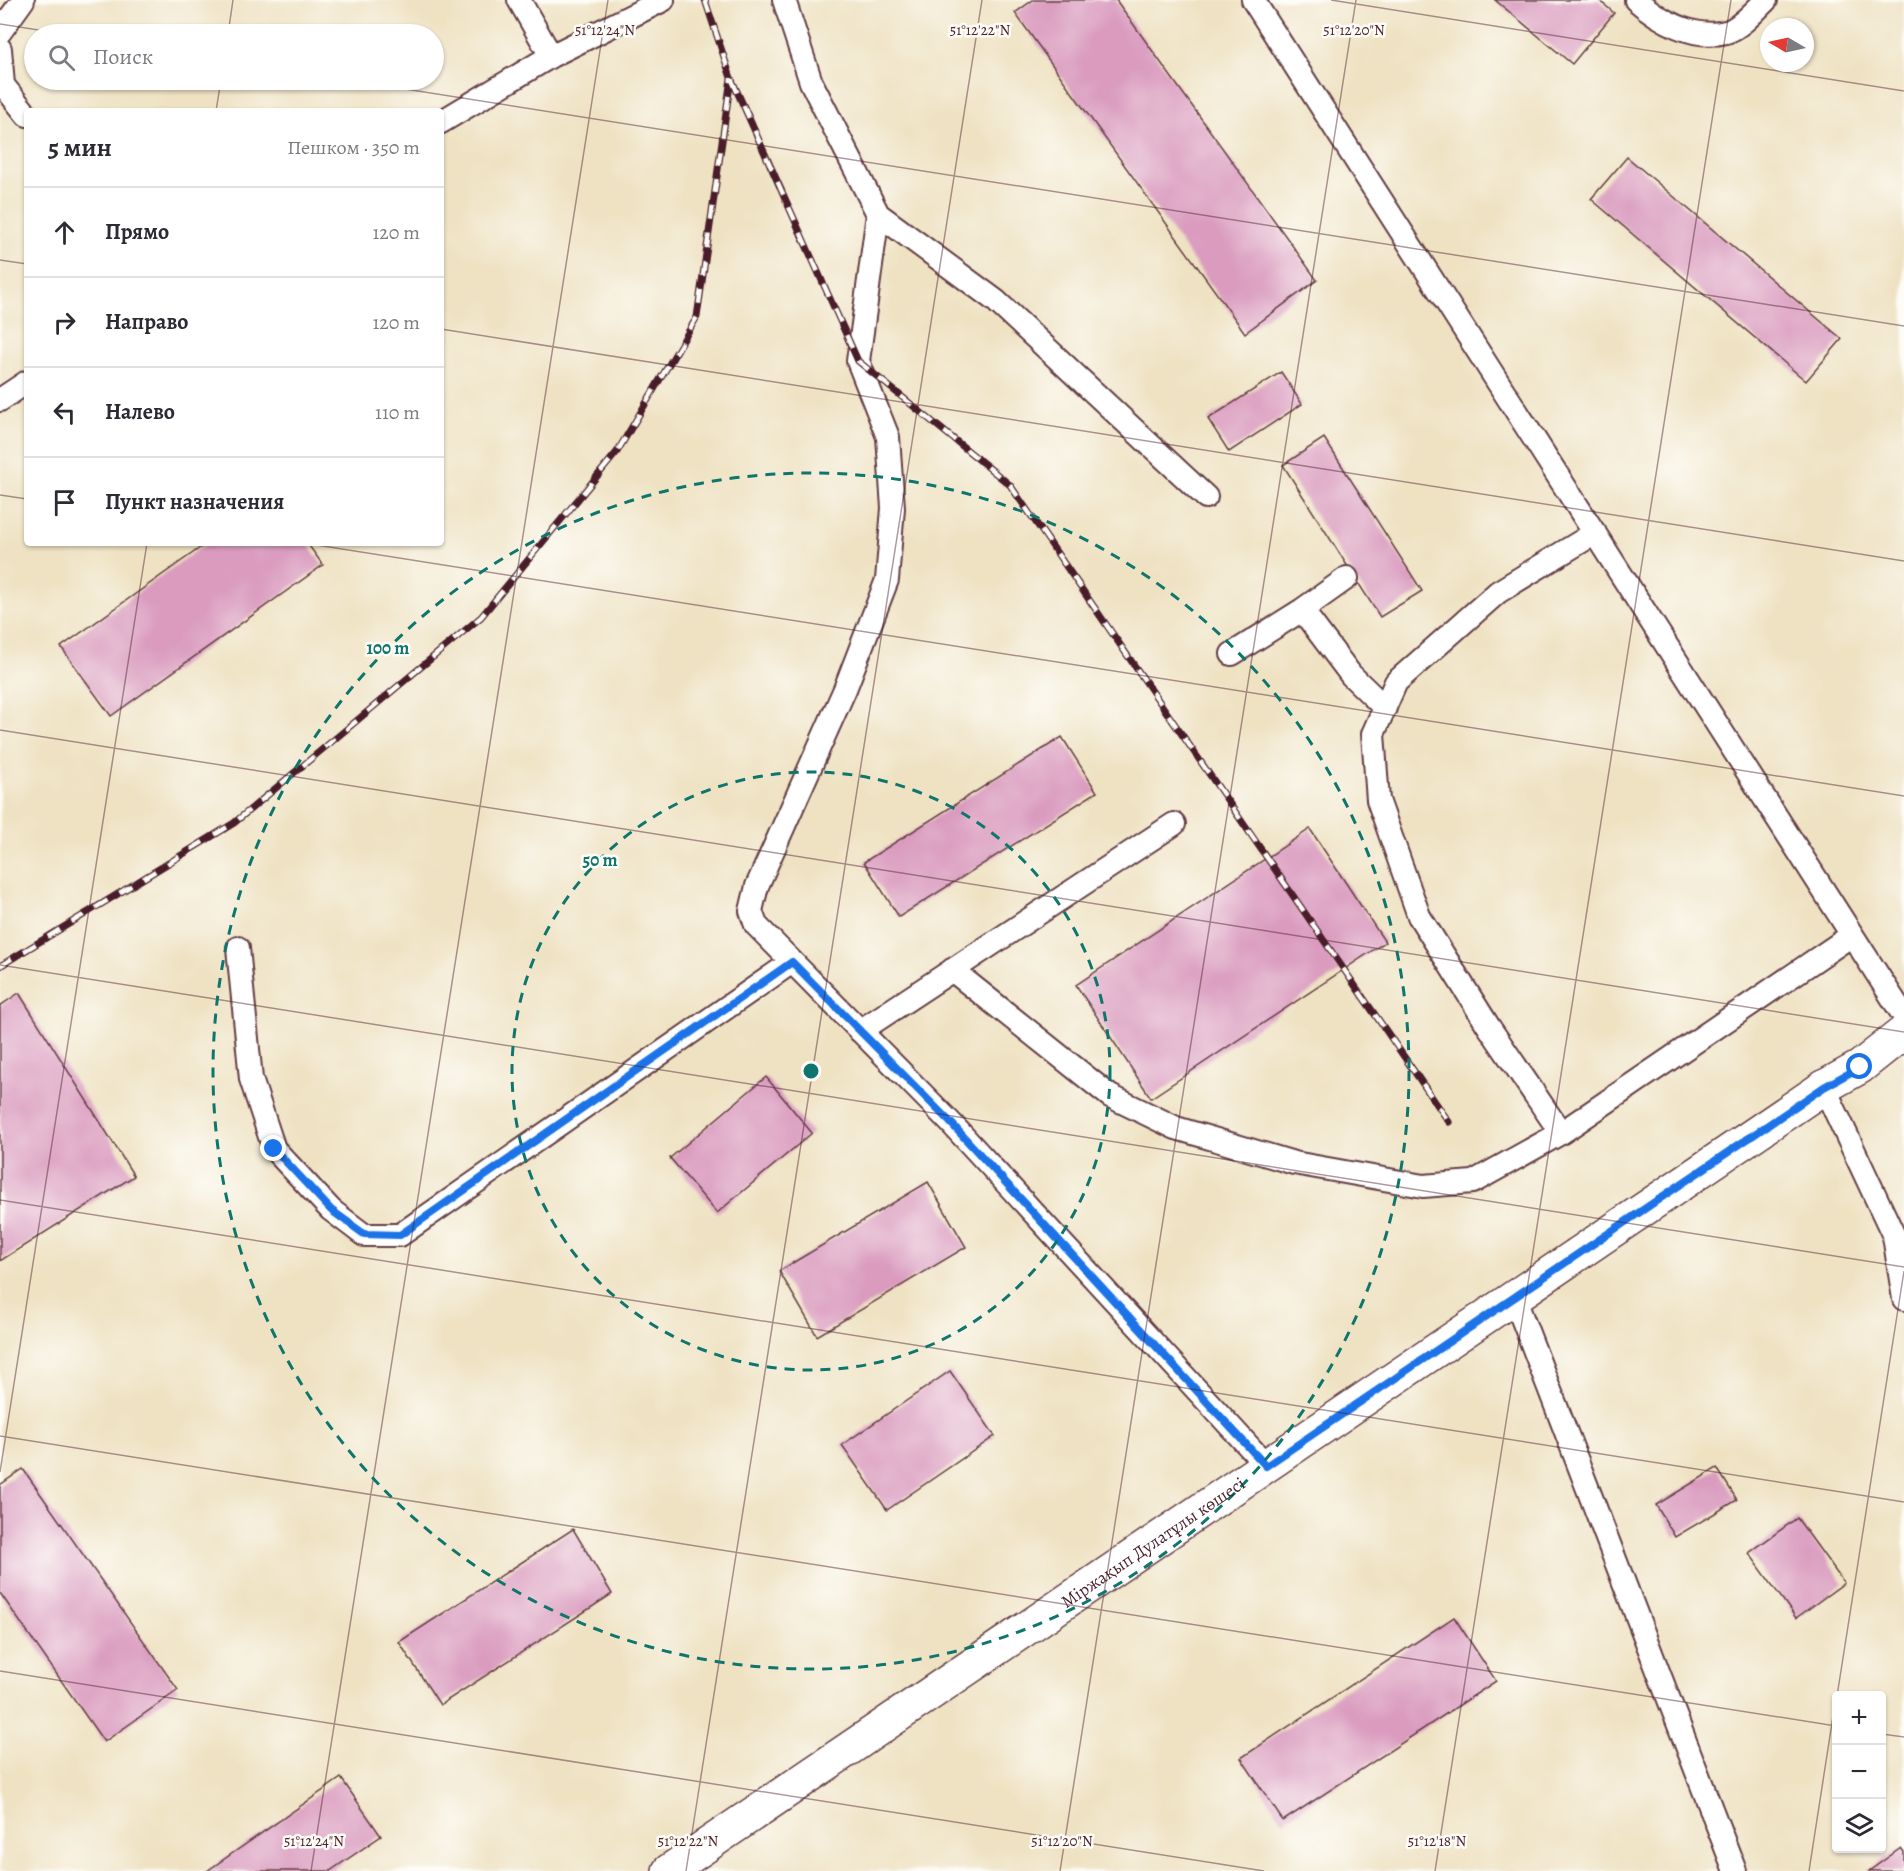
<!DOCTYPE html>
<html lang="ru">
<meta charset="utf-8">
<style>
:root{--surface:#fff;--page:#f2f2f3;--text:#2b2b33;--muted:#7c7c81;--line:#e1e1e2}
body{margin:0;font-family:Alegreya,serif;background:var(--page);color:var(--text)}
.controls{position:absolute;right:18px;bottom:18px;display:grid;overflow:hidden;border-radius:6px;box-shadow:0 2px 4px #0004}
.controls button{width:54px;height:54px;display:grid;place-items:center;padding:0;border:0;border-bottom:2px solid var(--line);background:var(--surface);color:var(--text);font:30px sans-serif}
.compass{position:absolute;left:1760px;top:18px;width:54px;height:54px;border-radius:50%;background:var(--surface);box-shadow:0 2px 4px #0004;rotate:279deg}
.stop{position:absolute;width:18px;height:18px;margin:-14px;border:4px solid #1a73e8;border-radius:50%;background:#fff}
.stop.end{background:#1a73e8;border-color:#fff;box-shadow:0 2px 6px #0008}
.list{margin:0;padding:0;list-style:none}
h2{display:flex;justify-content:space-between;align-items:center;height:78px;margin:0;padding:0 24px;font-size:26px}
h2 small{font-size:20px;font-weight:400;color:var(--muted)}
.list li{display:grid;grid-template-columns:39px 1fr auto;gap:18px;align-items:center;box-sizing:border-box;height:90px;padding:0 24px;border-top:2px solid var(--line)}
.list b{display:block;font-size:22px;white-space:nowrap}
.list em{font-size:20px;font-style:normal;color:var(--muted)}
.icon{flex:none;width:33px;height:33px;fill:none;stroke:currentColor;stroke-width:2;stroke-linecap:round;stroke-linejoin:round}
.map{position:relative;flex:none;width:1904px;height:1871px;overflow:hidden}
.search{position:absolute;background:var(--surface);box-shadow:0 2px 4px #0004;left:24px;top:24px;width:420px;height:66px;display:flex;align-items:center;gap:15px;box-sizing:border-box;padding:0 21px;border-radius:33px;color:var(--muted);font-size:22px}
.panel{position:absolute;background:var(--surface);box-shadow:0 2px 4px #0004;left:24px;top:108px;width:420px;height:438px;border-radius:6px}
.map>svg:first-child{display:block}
.building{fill:#da9bbf}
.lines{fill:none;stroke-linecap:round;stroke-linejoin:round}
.lane-casing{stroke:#633c42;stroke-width:26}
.street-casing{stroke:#633c42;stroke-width:36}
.lane{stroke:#fff;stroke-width:22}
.street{stroke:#fff;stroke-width:33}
.rail-casing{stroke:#4a1f2b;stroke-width:7}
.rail{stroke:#fdfcf7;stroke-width:4.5;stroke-dasharray:14;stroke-linecap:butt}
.route{stroke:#1a73e8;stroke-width:8}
.ticks{fill:none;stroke:#4a1f2b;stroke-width:1.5;stroke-opacity:0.45}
.ring{fill:none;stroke:#0f766e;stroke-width:3;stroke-dasharray:10 8}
.labels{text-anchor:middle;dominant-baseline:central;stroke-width:5;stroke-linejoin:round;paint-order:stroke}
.street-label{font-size:18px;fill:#4a1f2b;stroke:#fdfcf7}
.ticks-label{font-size:15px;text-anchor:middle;fill:#4a1f2b;stroke:#fdfcf7;stroke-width:5;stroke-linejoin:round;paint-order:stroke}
.centre{fill:#0f766e;stroke:#fdfcf7;stroke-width:3}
.ring-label{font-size:18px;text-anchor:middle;font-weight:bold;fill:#0f766e;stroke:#fdfcf7;stroke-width:5;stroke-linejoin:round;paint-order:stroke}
</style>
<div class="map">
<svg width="1904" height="1871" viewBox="0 0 1904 1871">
<rect width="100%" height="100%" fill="#fdfcf7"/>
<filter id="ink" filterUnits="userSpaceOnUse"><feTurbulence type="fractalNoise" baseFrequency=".0167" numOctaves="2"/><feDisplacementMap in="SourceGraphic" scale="12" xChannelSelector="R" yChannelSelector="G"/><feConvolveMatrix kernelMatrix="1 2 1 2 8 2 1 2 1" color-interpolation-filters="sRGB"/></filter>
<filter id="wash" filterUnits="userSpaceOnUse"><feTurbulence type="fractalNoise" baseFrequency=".008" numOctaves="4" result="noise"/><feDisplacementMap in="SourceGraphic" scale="24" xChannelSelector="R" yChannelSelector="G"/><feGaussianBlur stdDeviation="1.35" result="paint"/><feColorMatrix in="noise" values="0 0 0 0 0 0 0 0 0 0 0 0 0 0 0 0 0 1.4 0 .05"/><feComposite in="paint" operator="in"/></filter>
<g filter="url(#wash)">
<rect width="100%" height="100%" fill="#efe2c3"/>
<g id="blocks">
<path class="building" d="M 1033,0 L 1116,0 L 1317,280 L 1245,333 L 1015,13 Z
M 1495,0 L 1599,0 L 1614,13 L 1572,64 Z
M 1627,157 L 1842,339 L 1806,381 L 1591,199 Z
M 1281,372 L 1302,404 L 1229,452 L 1208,419 Z
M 1324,438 L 1422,591 L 1380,617 L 1283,465 Z
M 207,543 L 307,543 L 323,565 L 111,716 L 61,647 Z
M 1062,737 L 1097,792 L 899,917 L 864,862 Z
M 1310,829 L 1385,942 L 1151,1098 L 1076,985 Z
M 19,993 L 134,1176 L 0,1261 L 0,1006 Z
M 766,1077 L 812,1133 L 717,1213 L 670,1158 Z
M 928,1182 L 966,1247 L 817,1336 L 779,1271 Z
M 950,1371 L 995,1436 L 887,1510 L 842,1445 Z
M 1717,1468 L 1737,1500 L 1675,1537 L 1656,1505 Z
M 23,1469 L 178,1690 L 104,1742 L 0,1593 L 0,1485 Z
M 1797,1518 L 1844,1583 L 1796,1618 L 1749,1553 Z
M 573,1529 L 612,1594 L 440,1705 L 399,1642 Z
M 1454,1617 L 1496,1681 L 1283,1821 L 1241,1758 Z
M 341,1778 L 381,1836 L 330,1871 L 207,1871 Z
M 1901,1848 L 1904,1852 L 1904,1871 L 1869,1871 Z"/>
</g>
</g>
<g filter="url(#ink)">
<use href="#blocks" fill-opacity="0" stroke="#633c42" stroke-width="1.5"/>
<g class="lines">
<defs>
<path id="lane" d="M 519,0 L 551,56 L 663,0
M 784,0 L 811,82 L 878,214 L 858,361 L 888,437 L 893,508 L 887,580 L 845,689 L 757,886 L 751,911 L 756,925 L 950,1122 L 1266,1465
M 1253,0 L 1904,1016
M 1636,0 C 1659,20 1693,40 1726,32 C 1739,29 1756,10 1766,0
M 0,32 L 23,0
M 0,49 L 3,85 L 27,115
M 441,122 L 551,56
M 878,214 L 996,301 L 1206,497
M 0,400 L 27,382
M 1302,610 L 1351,675 L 1385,708
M 1232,654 L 1302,610 L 1347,578
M 238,948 L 251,1079 L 274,1149 L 331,1210 L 364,1235 L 400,1235 L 792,962
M 952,970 L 1110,1096 L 1176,1128 L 1294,1163 L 1423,1186 L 1473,1182 L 1561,1133 L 1852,935
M 860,1031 L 1174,824
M 1824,1087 L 1894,1236 L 1904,1299
M 1561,1133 L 1489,1027 L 1419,916 L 1378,800 L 1373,734 L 1396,682 L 1498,592 L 1595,533
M 1514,1297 L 1735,1871"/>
<g id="street">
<path id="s1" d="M 669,1871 L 1824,1087 L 1860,1067 L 1904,1032"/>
</g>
</defs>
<use href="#lane" class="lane-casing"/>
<use href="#street" class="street-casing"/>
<use href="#lane" class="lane"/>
<use href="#street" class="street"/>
<defs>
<path id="rail" d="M 705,0 L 731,78 L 858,361 L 1010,485 L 1449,1122
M 0,966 L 234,823 L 481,617 L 617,452 L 697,317 L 731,78"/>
</defs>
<use href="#rail" class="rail-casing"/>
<use href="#rail" class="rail"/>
</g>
</g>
<g class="lines" filter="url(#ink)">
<path class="route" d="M 274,1149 L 331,1210 L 364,1234 L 400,1235 L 792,962 L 950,1122 L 1266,1466 L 1824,1087 L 1860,1067"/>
</g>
<path class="ticks" d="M 1331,0 L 1904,91M 0,24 L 64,34M 228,34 L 233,0M 348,80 L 1904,326M 216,111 L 221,80M 0,260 L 27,264M 441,329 L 1904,561M 0,495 L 27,499M 304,543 L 1904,796M 0,730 L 1904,1032M 0,965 L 1904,1267M 0,1200 L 1904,1502M 0,1436 L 1836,1726M 0,1472 L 147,543M 0,1671 L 1264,1871M 1837,1696 L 1904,1271M 1882,1734 L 1904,1737M 311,1871 L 608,0M 686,1871 L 982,0M 1060,1871 L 1356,0M 1435,1871 L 1731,0M 1809,1871 L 1836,1697"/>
<g class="ring">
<circle cx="811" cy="1071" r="299"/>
<circle cx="811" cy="1071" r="598"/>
</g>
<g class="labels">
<g class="street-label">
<text stroke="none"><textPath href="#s1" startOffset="585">Міржақып Дулатұлы көшесі</textPath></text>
</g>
</g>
<g class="ticks-label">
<text x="605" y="35">51°12'24"N</text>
<text x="980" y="35">51°12'22"N</text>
<text x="1354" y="35">51°12'20"N</text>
<text x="314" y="1846">51°12'24"N</text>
<text x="688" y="1846">51°12'22"N</text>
<text x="1062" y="1846">51°12'20"N</text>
<text x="1437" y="1846">51°12'18"N</text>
</g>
<circle cx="811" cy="1071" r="9" class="centre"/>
<g class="ring-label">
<text x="388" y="654">100 m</text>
<text x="600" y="866">50 m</text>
</g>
</svg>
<div class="controls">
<button>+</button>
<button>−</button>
<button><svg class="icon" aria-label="layers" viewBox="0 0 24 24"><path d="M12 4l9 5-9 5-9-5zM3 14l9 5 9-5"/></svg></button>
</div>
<svg class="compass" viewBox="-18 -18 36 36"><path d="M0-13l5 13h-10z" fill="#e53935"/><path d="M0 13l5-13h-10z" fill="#7c7c81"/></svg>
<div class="stop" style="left:1860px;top:1067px"></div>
<div class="stop end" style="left:274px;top:1149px"></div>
<div class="search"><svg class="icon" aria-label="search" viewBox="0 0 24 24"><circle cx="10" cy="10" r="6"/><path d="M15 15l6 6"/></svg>Поиск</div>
<section class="panel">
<h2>5 мин<small>Пешком · 350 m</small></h2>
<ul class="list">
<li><svg class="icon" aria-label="ahead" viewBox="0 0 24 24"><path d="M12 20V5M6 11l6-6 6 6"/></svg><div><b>Прямо</b></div><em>120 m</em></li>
<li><svg class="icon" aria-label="right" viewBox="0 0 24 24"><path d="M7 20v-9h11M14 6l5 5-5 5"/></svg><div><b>Направо</b></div><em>120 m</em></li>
<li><svg class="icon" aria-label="left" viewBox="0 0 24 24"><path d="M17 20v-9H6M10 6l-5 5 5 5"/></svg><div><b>Налево</b></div><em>110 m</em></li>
<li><svg class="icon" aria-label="arrive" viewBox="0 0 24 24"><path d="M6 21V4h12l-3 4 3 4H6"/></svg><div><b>Пункт назначения</b></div></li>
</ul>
</section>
</div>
